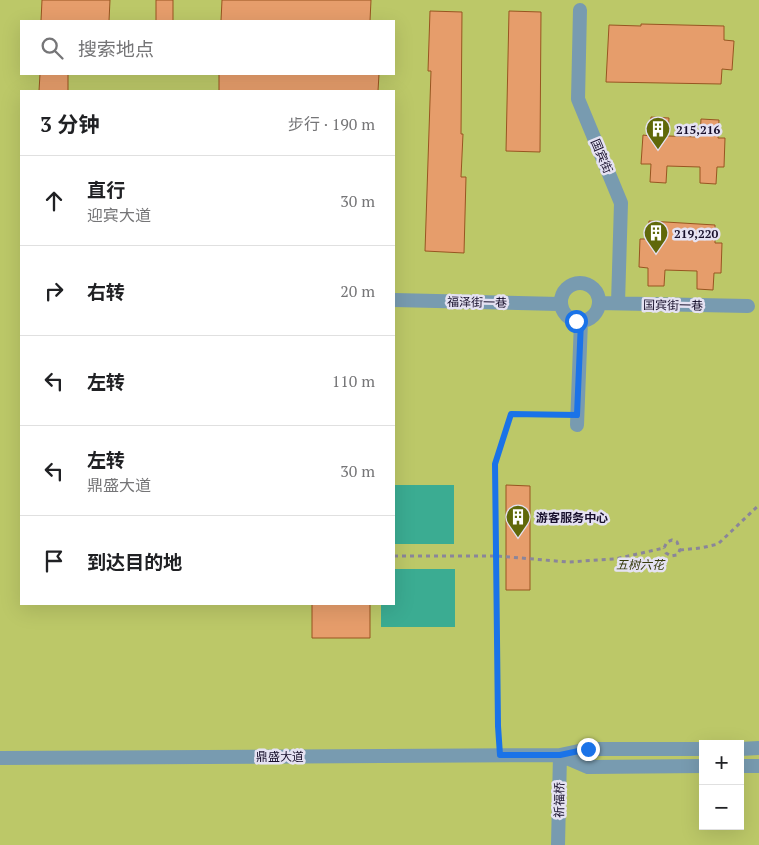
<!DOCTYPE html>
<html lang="zh">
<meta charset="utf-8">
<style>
:root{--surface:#fff;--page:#f6f6f6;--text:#202124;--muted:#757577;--line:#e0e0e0}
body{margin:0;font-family:"PT Serif","Noto Sans SC",serif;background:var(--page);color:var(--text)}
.controls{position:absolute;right:15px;bottom:15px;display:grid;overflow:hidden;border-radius:0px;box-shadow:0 5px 20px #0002}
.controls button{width:45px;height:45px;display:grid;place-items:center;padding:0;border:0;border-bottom:1px solid var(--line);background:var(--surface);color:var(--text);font:25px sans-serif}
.stop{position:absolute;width:15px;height:15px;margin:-11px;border:4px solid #1a73e8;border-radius:50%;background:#fff}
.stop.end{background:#1a73e8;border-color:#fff;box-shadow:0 1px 5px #0008}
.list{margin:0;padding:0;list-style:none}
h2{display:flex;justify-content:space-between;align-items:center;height:65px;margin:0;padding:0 20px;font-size:21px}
h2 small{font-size:16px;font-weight:400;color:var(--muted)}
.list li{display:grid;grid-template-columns:32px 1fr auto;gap:15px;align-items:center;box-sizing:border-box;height:90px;padding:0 20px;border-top:1px solid var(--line)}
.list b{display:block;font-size:19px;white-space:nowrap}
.list p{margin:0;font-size:16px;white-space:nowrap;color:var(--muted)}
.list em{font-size:16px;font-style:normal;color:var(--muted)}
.icon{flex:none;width:28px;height:28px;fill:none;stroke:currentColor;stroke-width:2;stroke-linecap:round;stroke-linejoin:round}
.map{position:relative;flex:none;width:759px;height:845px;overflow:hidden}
.search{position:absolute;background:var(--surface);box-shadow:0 5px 20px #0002;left:20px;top:20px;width:375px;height:55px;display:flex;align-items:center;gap:12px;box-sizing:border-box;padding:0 18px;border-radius:0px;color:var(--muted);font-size:19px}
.panel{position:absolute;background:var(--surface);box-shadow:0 5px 20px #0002;left:20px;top:90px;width:375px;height:515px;border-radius:0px}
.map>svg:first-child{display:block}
.green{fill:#bcc868;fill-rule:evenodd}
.water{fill:#3bac92}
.building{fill:#e69d6b;stroke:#985521}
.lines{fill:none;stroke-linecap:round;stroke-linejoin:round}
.path{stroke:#8a859a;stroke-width:3;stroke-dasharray:4 4;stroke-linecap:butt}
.minor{stroke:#789bb0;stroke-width:14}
.tertiary{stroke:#789bb0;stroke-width:14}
.route{stroke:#1a73e8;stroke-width:6}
.labels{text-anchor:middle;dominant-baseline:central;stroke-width:5;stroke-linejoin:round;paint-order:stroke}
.poi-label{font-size:12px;font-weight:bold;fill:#170f2b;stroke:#e5e2f2;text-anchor:start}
.street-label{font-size:12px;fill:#170f2b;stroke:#e5e2f2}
.park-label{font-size:12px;font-style:italic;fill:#363a0c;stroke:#e5e2f2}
</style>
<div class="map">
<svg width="759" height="845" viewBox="0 0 759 845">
<rect width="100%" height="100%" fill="#e5e2f2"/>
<path class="green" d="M 0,0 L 759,0 L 759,845 L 0,845 ZM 21,21 L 394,21 L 394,74 L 21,74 ZM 21,91 L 394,91 L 394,604 L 21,604 ZM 703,744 L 740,744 L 740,826 L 703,826 Z"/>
<path class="water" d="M 394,485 L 454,485 L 454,544 L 394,544 Z
M 394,569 L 455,569 L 455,627 L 381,627 L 381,604 L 394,604 Z"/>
<path class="building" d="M 42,0 L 110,0 L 109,21 L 41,21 Z
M 156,0 L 173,0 L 173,21 L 156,21 Z
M 222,0 L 371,0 L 370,21 L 221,21 Z
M 430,11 L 462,12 L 461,134 L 463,134 L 461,177 L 466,177 L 464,253 L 425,251 L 431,71 L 428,71 Z
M 509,11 L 541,12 L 540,152 L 506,151 Z
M 641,24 L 724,26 L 724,40 L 734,41 L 732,70 L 722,69 L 721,84 L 606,82 L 609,25 L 641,26 Z
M 40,74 L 68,74 L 68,91 L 39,91 Z
M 219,74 L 379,74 L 378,91 L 219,91 Z
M 651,117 L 669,118 L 668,136 L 700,137 L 701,119 L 719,120 L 718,138 L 725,138 L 724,167 L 717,167 L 716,184 L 700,183 L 700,167 L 667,166 L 666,183 L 650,182 L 651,164 L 641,164 L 643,135 L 650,136 Z
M 649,221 L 715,225 L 715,243 L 722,243 L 721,273 L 714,273 L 713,290 L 697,289 L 697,271 L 665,270 L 664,286 L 648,286 L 648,268 L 639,267 L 640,239 L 648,239 Z
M 506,485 L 530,486 L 530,590 L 506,590 Z
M 312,604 L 370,604 L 370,638 L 312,638 Z"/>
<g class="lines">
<path class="path" d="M 680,550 L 701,548 L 718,544 L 759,505
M 394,556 L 497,556 L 568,562 L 615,559 L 664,548 L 667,542 L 672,540 L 677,542 L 680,550 L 677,555 L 671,556 L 666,553 L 664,548
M 499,738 L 495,464 L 511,414 L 562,414"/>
<path class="minor" d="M 580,10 L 578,99 L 621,203 L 618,303
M561 302a19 19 0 1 1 38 0a19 19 0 1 1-38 0Z
M 394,300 L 559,304
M 599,303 L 748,306
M 577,425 L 581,321"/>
<path class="tertiary" d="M 740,749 L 759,748
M 560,755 L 588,767 L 703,766
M 0,758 L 560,755 L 588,749 L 703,749
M 740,766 L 759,766
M 558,845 L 560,755"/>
</g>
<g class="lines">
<path class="route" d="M 576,321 L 581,321 L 577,415 L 511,414 L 495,464 L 498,726 L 500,755 L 560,755 L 588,749"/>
</g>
<defs>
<symbol id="building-pin" viewBox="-11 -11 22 30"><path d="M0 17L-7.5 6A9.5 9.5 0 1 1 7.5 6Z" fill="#60680a" stroke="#e5e2f2"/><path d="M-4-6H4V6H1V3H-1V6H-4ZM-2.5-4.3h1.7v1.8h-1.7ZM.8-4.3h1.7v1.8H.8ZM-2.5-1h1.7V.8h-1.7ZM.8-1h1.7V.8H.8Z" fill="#fff"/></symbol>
</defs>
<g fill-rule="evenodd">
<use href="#building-pin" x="644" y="115" width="28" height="38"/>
<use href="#building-pin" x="642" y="219" width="28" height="38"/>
<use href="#building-pin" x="504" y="503" width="28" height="38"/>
</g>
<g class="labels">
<g class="poi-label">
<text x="676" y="129">215,216</text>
<text x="674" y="233">219,220</text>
<text x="536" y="517">游客服务中心</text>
</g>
<g class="street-label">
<text transform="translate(602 156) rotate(67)">国宾街</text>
<text transform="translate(477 302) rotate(1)">福泽街一巷</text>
<text transform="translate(673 305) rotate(1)">国宾街一巷</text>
<text x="280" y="756">鼎盛大道</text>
<text transform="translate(559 800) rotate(-89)">祈福桥</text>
</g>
<g class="park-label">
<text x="640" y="564">五树六花</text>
</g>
</g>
</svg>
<div class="controls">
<button>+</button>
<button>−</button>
</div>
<div class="stop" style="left:576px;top:321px"></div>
<div class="stop end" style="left:588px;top:749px"></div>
<div class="search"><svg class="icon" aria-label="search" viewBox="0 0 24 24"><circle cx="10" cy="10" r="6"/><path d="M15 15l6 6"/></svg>搜索地点</div>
<section class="panel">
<h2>3 分钟<small>步行 · 190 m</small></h2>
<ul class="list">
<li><svg class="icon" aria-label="ahead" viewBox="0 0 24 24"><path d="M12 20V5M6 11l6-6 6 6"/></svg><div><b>直行</b><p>迎宾大道</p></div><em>30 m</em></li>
<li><svg class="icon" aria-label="right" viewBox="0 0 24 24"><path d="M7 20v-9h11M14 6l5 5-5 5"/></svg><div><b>右转</b></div><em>20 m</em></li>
<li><svg class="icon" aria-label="left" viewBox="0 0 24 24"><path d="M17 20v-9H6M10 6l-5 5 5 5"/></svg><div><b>左转</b></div><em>110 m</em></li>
<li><svg class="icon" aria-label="left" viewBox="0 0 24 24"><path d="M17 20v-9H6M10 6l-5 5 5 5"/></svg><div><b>左转</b><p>鼎盛大道</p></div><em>30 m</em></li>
<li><svg class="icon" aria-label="arrive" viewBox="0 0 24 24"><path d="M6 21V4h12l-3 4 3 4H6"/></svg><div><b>到达目的地</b></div></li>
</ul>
</section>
</div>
